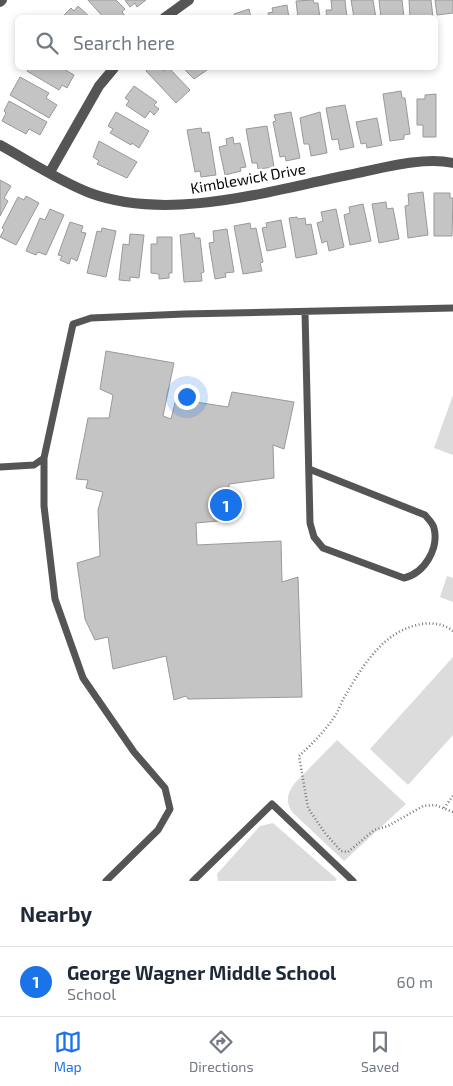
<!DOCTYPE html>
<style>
:root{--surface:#fff;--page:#f2f2f3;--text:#1f2937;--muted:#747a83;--line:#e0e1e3;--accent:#1a73e8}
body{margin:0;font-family:"Exo 2",sans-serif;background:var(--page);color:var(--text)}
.you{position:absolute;left:186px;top:396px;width:18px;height:18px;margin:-12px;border:4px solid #fff;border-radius:50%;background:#1a73e8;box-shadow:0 0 0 8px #1a73e833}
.badge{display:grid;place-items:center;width:32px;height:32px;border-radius:50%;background:var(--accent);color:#fff;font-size:16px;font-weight:700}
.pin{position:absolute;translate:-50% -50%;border:2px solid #fff;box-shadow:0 1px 5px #0006}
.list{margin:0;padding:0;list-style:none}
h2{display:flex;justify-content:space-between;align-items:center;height:65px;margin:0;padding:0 20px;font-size:21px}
h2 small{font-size:16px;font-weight:400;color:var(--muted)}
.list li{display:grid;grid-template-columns:32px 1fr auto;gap:15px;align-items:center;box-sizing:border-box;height:70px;padding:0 20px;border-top:1px solid var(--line)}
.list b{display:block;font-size:19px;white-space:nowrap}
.list p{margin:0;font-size:16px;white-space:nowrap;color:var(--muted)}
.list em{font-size:16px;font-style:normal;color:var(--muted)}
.icon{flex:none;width:28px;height:28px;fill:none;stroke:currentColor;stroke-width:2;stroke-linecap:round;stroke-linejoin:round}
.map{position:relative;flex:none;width:453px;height:881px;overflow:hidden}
.search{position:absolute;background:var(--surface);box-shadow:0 2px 8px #0003;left:15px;right:15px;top:15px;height:55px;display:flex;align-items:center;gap:12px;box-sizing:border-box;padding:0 18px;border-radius:8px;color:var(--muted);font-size:19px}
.sheet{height:135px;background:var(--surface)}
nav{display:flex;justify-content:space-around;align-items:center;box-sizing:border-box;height:70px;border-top:1px solid var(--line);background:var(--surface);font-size:14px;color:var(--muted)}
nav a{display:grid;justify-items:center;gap:2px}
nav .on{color:var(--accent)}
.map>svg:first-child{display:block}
.green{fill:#dcdcdc}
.building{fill:#c4c4c4;stroke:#999}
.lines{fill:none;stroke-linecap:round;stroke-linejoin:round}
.path{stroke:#777;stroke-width:2.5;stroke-dasharray:1 2.5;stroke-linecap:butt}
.lane{stroke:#555;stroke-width:7}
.street{stroke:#555;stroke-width:10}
.labels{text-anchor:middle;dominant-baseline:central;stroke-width:5;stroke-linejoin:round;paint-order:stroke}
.street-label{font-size:15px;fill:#000;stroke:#fff}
</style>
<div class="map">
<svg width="453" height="881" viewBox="0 0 453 881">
<rect width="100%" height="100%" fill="#fff"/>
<path class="green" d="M 453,395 L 453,455 L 434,448 Z
M 447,576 L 453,578 L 453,602 L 440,597 Z
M 453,657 L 453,735 L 408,785 L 370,749 Z
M 337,740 L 406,804 L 344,861 L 293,813 C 285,802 287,794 294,784 Z
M 273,823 L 337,879 L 335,881 L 218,881 L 217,874 L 260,826 Z"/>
<path class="building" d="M 88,0 L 116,0 L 125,9 L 122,12 L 125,16 L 104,18 Z
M 125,0 L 146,0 L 137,7 L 135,3 L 130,7 Z
M 313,0 L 314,3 L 318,3 L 320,18 L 298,18 L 296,1 Z
M 331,0 L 345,0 L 347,18 L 327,18 L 326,10 L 332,10 Z
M 351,0 L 373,0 L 376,18 L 354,18 Z
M 379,0 L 402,0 L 404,18 L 381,18 Z
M 409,0 L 431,0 L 433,18 L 410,18 Z
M 435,0 L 453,0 L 453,13 L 437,15 Z
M 287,5 L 289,18 L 269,18 L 268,13 L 273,12 L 272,8 Z
M 78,6 L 91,18 L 67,18 L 64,15 L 71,8 L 74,11 Z
M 249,9 L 251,18 L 235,18 L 234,14 Z
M 26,68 L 62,68 L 74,75 L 67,88 L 62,85 L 59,90 L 27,71 L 29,69 Z
M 150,68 L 160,68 L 164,71 L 169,68 L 190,90 L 176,103 L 146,71 Z
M 183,68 L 210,68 L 194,79 Z
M 20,77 L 49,93 L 46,98 L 57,105 L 49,118 L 10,95 Z
M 134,86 L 157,102 L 154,105 L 159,109 L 154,115 L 150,111 L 145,118 L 126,105 L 129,101 L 125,98 Z
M 401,91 L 402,98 L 405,98 L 410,134 L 404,135 L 404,139 L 390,141 L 383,94 Z
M 436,94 L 436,137 L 423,137 L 423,125 L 417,125 L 417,99 L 425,99 L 425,95 Z
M 9,101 L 47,122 L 40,135 L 29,129 L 26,134 L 2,121 L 6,113 L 4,111 Z
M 345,105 L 354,147 L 340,150 L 338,139 L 332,140 L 326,108 Z
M 116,112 L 149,131 L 139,148 L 132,143 L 131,145 L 110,133 L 113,129 L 108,126 Z
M 291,112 L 300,158 L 286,161 L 285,156 L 280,157 L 273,122 L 276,121 L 274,115 Z
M 320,112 L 327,153 L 311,156 L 309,144 L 304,144 L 300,118 Z
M 377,118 L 382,145 L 367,148 L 366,143 L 361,144 L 356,122 Z
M 267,126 L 274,167 L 258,169 L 257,163 L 252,163 L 246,129 Z
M 201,128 L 202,133 L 209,132 L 216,175 L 201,177 L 200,171 L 195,172 L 187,130 Z
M 233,137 L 234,144 L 240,143 L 246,167 L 240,168 L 241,171 L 225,175 L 219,147 L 227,145 L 226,139 Z
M 99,141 L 137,162 L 127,178 L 97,164 L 99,161 L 93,157 Z
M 0,180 L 11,186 L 4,198 L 8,201 L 0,216 Z
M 423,192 L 428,235 L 408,238 L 405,206 L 409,205 L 408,194 Z
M 434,193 L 450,193 L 450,198 L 453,198 L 452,236 L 434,236 Z
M 26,196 L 39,203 L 16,245 L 0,237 L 4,230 L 2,228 L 18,197 L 24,200 Z
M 386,202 L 387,209 L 393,208 L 399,239 L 379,243 L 372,204 Z
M 363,204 L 371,241 L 350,245 L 344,215 L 350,213 L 349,207 Z
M 50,209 L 64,215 L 46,255 L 38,252 L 36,255 L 26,251 L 40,218 L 45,220 Z
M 336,209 L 344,247 L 329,251 L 327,241 L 322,243 L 317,223 L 323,221 L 321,212 Z
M 297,217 L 298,219 L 305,218 L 306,225 L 311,224 L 317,254 L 296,258 L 289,218 Z
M 281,220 L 286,247 L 267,251 L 262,228 L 267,227 L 266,223 Z
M 70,222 L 83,226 L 81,232 L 86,233 L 77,261 L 71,258 L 69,264 L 60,260 L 62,256 L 58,255 Z
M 250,223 L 251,229 L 256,228 L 263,262 L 260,263 L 262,271 L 243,274 L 234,226 Z
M 102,228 L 116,231 L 106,277 L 87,273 L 97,231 L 101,232 Z
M 227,229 L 234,272 L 225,273 L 226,277 L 215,279 L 209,243 L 214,242 L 213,231 Z
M 194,233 L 195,238 L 200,238 L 204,272 L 201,273 L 202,281 L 184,282 L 180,235 Z
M 130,234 L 144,235 L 139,278 L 130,277 L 130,281 L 119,280 L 123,244 L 129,245 Z
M 157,237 L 172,237 L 172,273 L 169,273 L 169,278 L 159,279 L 159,274 L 151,273 L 151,244 L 157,244 Z
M 106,351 L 174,363 L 163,416 L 171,419 L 176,399 L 228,407 L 232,392 L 294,402 L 284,449 L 273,445 L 274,478 L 229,484 L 229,520 L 196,523 L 197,545 L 281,541 L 282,582 L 298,577 L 302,697 L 188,699 L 186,696 L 174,700 L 166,656 L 113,669 L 108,637 L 95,640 L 85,619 L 77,563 L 100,556 L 98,510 L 103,492 L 86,488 L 88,480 L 76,479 L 88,418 L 109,418 L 113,395 L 100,389 Z"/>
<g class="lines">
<path class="path" d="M 453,631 C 443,623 429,622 417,625 C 382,633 362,667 345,696 C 341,702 339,710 335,716 C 325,731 312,744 299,756 L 308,808 L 325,833 L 341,851 L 348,852 L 374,830 L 388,826 L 423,806 L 435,805 L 453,812
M 444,808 L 453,796"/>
<path class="lane" d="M 305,312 L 310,523 L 314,537 L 323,548 L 404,578 C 425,573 439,548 434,528 C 433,523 428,519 425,515 L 309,469
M 44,458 L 44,506 L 55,599 L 83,678 L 134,752 L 165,788 L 170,809 L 158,830 L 106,881
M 0,467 L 34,465 L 44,458 L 73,324 L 91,318 L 184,314 L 453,308
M 193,881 L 272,804 L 353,881"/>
<path class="street" d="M 0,2 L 2,0
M 164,18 L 189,0
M 0,145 C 29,161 59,181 90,193 C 170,222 268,191 348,175 C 379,169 423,156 453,163
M 50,172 L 99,86 L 114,68"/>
</g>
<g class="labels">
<g class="street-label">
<text transform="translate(248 178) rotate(-10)">Kimblewick Drive</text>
</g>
</g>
</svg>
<div class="you"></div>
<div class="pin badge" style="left:226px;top:505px">1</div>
<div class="search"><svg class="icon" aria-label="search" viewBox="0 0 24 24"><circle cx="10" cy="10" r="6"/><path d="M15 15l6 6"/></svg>Search here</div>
</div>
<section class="sheet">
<h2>Nearby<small></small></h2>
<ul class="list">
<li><span class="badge">1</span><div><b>George Wagner Middle School</b><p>School</p></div><em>60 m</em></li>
</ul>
</section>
<nav>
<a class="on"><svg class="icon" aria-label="map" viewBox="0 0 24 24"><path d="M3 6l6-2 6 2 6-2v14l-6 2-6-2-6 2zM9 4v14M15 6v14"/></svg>Map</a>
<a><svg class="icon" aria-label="directions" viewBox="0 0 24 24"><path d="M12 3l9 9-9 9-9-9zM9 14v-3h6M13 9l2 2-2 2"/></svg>Directions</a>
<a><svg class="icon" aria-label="saved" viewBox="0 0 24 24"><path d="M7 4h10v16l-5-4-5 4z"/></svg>Saved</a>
</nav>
